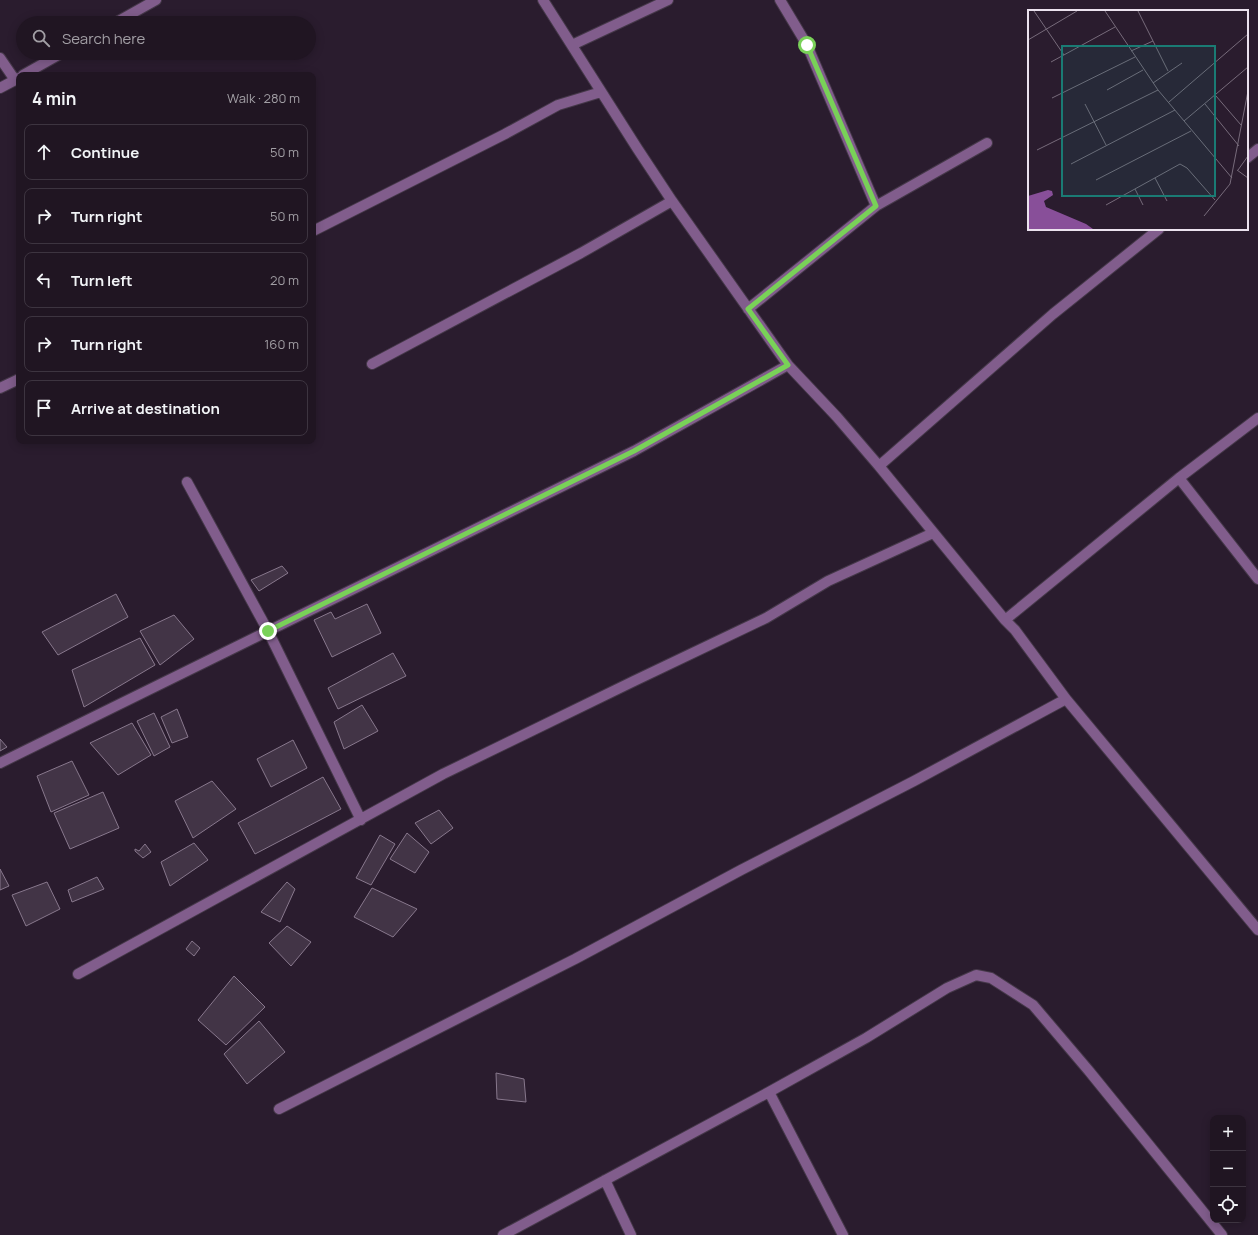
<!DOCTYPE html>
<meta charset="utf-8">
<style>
:root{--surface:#201522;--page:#2d222f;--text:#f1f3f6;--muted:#a29fa5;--line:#3d3440}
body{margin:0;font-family:Manrope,sans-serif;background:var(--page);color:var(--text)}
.controls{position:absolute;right:12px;bottom:12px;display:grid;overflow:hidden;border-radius:8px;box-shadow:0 2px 10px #0003}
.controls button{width:36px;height:36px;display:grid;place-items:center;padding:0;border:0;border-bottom:1px solid var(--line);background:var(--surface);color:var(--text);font:20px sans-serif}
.stop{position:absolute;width:12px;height:12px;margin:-9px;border:3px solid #79d158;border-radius:50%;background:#fff}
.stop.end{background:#79d158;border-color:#fff;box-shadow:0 1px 4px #0008}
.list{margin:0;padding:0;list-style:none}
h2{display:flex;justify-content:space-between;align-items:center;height:52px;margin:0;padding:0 16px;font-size:17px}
h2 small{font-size:13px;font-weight:400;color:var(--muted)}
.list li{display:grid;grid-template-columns:26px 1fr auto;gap:12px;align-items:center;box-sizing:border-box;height:56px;margin:0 8px 8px;padding:0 8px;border:1px solid var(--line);border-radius:8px}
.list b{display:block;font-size:15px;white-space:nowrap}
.list em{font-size:13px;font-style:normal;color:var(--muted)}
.icon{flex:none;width:22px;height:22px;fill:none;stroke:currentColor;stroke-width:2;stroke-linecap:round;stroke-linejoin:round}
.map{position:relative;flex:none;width:1258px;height:1235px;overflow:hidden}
.search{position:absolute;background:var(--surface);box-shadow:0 2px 10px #0003;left:16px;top:16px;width:300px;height:44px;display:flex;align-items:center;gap:10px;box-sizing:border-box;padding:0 14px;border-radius:22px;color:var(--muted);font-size:15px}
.panel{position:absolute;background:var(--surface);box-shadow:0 2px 10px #0003;left:16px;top:72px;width:300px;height:372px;border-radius:8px}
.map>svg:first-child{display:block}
.building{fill:#423446;stroke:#88788d}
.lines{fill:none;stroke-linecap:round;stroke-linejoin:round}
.minor-casing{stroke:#453849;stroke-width:12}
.minor{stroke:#815d8c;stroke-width:10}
.route{stroke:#79d158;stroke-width:5}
.inset-road{fill:none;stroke:#776b7b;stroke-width:1}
.view{fill:#1a7b74;fill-opacity:0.15;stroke:#1a7b74;stroke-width:2}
.inset-edge{fill:none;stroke:#ebe2ee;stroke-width:2}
</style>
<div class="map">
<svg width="1258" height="1235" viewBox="0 0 1258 1235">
<rect width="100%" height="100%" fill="#2a1c2e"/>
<path class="building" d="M 282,566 L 288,573 L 259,591 L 251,580 Z
M 116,594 L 128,617 L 58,655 L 42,632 Z
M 367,604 L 381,633 L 332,657 L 314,620 L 331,612 L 335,619 Z
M 174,615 L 194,639 L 160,665 L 140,631 Z
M 140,638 L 155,665 L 84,707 L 72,670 Z
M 393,653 L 406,676 L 338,709 L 328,688 Z
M 362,705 L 378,731 L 344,749 L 334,722 Z
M 177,709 L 188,737 L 172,743 L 161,717 Z
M 154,713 L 170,747 L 154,756 L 137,721 Z
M 132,723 L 151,755 L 118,775 L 90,743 Z
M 0,739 L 7,747 L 0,751 Z
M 293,740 L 307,768 L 271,787 L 257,759 Z
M 72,761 L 89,795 L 51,812 L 37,776 Z
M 323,777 L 341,809 L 255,854 L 238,823 Z
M 212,781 L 236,809 L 193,838 L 175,801 Z
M 103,792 L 119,828 L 70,849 L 54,813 Z
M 439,810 L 453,828 L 431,844 L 415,823 Z
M 407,833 L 429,852 L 415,873 L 390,859 Z
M 380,835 L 395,844 L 371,885 L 356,878 Z
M 194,843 L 208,860 L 170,886 L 161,862 Z
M 145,844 L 151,852 L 143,858 L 135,851 L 135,849 L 139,851 Z
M 0,869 L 9,886 L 0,890 Z
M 97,877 L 104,889 L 72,902 L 68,890 Z
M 47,882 L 60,909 L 26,926 L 12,895 Z
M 287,882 L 295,889 L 280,922 L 261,912 Z
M 372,888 L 417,909 L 393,937 L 354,917 Z
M 287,926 L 311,942 L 291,966 L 269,943 Z
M 192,941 L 200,948 L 194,956 L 186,949 Z
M 234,976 L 265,1007 L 226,1045 L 198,1020 Z
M 259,1021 L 285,1052 L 247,1084 L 224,1054 Z
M 496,1073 L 524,1079 L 526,1102 L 497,1099 Z"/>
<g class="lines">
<defs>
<path id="minor" d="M 543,0 L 637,148 L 672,201 L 788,365 L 837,417 L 879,466 L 1005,620 L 1015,630 L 1066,699 L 1258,930
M 780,0 L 807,45 L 876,206
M 115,23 L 156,0
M 572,45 L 668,0
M 0,58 L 15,80
M 23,75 L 62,53
M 0,88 L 19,78
M 1247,158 L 1258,149
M 313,231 L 505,134 L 558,105 L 601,92
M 748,309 L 876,206 L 987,143
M 372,364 L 581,253 L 672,201
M 0,388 L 19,379
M 879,466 L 1053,314 L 1159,229
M 1179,478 L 1258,579
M 187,482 L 268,631 L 361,820
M 1005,620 L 1179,478 L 1258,418
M 0,763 L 634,451 L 788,365
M 78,974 L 443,774 L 634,681 L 766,618 L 828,581 L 933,533
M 769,1092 L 843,1235
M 279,1109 L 575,959 L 741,870 L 914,781 L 1066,699
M 605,1180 L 631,1235
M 503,1235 L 769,1092 L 866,1038 L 947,988 L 976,975 L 991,978 L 1033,1005 L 1089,1071 L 1222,1235"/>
</defs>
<use href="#minor" class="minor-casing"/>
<use href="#minor" class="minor"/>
</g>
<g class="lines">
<path class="route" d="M 268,631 L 634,451 L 788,365 L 748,309 L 876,206 L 807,45"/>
</g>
<g transform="translate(1028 10)">
<rect width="220" height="220" fill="#2a1c2e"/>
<path d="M 20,180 L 24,181 L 25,185 L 16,191 L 18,197 L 58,214 L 65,219 L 0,219 L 0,186 Z" fill="#884f99"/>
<path class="inset-road" d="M 6,1 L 36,45M 77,1 L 130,80 L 204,168M 110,1 L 140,61M 0,30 L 49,1M 103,41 L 125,31M 23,52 L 87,17M 125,73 L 154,53M 79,80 L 115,60M 188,86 L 213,115M 24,88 L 107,47M 141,92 L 220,24M 57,94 L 78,135M 177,94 L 211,136M 156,111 L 220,57M 9,140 L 130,80M 43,154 L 147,100M 209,160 L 220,168M 210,160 L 220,146M 127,168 L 139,191M 68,170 L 163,121M 107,179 L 115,195M 78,195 L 152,154 L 159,158 L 187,190M 176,206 L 202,174 L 220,81"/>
<path class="view" d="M 34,36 L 187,36 L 187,186 L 34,186 Z"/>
<rect width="220" height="220" class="inset-edge"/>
</g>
</svg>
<div class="controls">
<button>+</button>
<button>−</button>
<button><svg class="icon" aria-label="locate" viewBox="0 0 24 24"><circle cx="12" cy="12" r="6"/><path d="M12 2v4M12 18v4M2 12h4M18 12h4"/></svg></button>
</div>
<div class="stop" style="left:807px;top:45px"></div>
<div class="stop end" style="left:268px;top:631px"></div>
<div class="search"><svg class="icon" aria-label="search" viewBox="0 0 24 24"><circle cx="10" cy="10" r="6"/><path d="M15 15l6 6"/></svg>Search here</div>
<section class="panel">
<h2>4 min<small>Walk · 280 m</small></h2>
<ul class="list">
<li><svg class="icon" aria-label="ahead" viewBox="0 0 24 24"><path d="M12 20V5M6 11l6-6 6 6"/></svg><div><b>Continue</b></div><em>50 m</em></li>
<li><svg class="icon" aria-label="right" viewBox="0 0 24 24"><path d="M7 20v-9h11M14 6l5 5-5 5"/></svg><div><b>Turn right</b></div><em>50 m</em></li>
<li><svg class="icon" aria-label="left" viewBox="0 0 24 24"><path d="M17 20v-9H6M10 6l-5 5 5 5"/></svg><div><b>Turn left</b></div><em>20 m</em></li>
<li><svg class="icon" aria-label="right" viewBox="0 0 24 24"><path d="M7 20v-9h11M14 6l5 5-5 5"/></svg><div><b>Turn right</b></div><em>160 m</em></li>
<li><svg class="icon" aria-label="arrive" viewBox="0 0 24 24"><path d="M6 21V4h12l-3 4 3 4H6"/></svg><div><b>Arrive at destination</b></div></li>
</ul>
</section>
</div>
